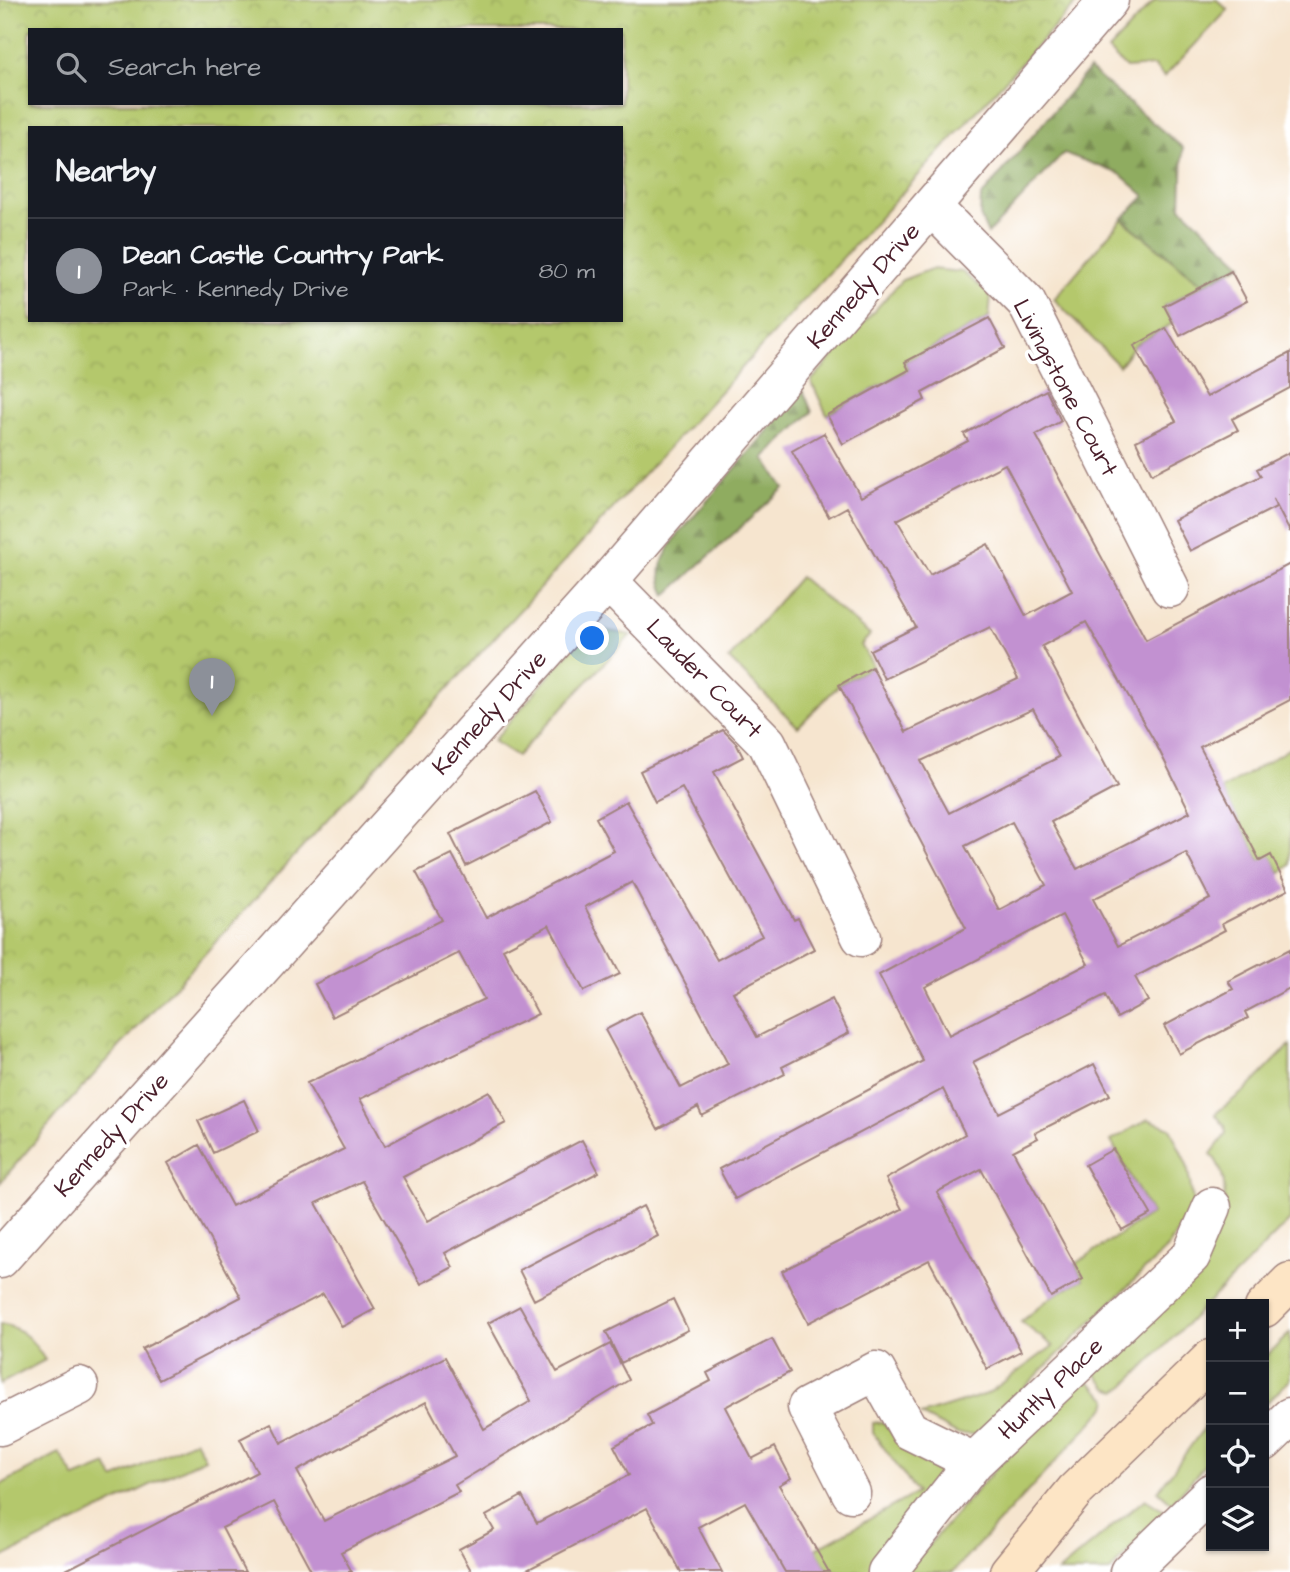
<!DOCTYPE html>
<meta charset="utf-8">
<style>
:root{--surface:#171b24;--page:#20242c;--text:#f1f3f6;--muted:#9ea1a6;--line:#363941;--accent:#8c9099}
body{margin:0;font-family:"Architects Daughter",sans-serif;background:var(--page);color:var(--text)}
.controls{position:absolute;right:21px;bottom:21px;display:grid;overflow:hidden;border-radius:0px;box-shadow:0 2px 5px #0004}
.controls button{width:63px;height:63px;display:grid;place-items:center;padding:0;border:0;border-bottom:2px solid var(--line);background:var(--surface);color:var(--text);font:35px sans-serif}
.you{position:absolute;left:593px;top:639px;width:24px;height:24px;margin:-18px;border:5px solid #fff;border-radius:50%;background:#1a73e8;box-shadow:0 0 0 10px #1a73e833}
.badge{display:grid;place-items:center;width:46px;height:46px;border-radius:50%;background:var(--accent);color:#fff;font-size:23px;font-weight:700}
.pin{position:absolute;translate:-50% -58px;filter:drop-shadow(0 2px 4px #0008)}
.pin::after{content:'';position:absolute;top:37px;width:24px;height:21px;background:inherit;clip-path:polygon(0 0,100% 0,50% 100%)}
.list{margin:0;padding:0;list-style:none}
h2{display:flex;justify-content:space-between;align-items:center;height:91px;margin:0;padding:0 28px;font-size:30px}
h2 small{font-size:23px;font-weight:400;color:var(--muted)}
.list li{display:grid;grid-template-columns:46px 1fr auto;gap:21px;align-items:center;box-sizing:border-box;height:105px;padding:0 28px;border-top:2px solid var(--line)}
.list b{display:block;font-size:26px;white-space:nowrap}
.list p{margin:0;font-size:23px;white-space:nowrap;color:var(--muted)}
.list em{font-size:23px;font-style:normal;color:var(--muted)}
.icon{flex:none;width:38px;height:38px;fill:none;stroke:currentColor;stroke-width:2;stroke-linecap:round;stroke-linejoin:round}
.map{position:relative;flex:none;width:1290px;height:1572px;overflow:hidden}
.search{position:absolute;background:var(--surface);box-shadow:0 2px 5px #0004;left:28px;top:28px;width:595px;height:77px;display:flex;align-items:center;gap:18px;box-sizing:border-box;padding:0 24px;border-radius:0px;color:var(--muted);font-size:26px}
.panel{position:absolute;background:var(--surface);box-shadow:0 2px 5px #0004;left:28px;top:126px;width:595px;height:196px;border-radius:0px}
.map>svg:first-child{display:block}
.green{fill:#b4c86c;stroke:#7f744c;stroke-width:2}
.forest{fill:url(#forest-firs);stroke:#6c6646;stroke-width:2}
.park{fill:url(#park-crowns);stroke:#7f744c;stroke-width:2;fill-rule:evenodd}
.building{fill:#c291d1;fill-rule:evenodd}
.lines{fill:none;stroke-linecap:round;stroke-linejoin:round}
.street-casing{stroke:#a0827d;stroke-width:41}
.secondary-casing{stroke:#a0827d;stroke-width:41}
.street{stroke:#fff;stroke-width:38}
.secondary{stroke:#fde5c5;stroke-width:38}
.labels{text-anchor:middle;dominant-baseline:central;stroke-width:7;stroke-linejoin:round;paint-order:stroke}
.street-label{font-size:24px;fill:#4a1f2b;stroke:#fff}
</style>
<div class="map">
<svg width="1290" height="1572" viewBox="0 0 1290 1572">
<defs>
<pattern id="forest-firs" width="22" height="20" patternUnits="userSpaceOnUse" patternTransform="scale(1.75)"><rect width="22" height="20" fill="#8fac60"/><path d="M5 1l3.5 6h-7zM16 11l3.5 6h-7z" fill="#778b4f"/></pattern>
<pattern id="park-crowns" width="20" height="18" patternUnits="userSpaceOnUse" patternTransform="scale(1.75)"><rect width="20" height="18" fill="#b4c86c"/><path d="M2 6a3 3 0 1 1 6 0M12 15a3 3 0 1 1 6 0" fill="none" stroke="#9cab5e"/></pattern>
</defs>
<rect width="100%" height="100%" fill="#fff"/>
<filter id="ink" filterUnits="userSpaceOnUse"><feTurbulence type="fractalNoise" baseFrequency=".0143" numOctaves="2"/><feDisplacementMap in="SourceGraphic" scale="14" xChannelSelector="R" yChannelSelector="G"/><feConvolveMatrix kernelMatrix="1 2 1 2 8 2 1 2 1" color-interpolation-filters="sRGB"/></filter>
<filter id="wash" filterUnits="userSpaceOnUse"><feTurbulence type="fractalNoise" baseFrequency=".00686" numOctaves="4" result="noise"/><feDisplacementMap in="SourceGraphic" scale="28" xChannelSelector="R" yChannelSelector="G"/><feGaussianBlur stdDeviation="1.57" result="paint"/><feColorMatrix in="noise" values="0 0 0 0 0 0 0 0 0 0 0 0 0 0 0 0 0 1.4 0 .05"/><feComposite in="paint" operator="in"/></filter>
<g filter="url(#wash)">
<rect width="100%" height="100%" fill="#f6e5cf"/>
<path class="green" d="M 1155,0 L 1217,0 L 1228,10 L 1164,77 L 1154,66 L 1126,68 L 1108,50 Z
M 1122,219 L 1204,285 L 1164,306 L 1173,323 L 1134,346 L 1119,366 L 1054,299 Z
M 931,269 L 962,272 L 991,295 L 989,318 L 905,362 L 909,370 L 827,415 L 811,381 L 902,280 Z
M 800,577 L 870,635 L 861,645 L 873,666 L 839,685 L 798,727 L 729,659 Z
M 603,630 L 631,635 L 517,756 L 493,741 L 580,640 Z
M 1290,748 L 1290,865 L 1280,873 L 1271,856 L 1260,861 L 1222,790 Z
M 1290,1045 L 1290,1220 L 1125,1386 L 1117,1391 L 1107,1388 L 1091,1368 L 1224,1216 C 1225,1193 1227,1172 1211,1154 L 1226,1134 L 1225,1126 L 1215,1114 L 1248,1088 Z
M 1148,1119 L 1170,1128 L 1187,1165 L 1194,1206 L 1168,1247 L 977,1434 L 957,1434 L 921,1415 L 987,1394 L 1053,1346 L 1021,1322 L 1051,1297 L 1083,1279 L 1075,1264 L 1151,1214 L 1111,1141 Z
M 0,1324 C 24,1328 33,1341 45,1360 L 0,1384 Z
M 1290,1333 L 1290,1380 L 1264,1405 L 1264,1358 Z
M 1084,1377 L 1108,1399 L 1106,1407 L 953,1572 L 905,1572 L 999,1465 Z
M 1211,1418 L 1211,1458 L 1172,1503 L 1158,1491 Z
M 883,1422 L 906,1450 L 944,1475 L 869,1572 L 829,1572 L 815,1549 L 917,1493 L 873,1433 L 873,1423 Z
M 195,1440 L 205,1458 L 0,1559 L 0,1485 L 59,1453 L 75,1478 L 107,1465 L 114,1479 Z
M 1145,1499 L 1164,1511 L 1110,1572 L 1058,1572 Z"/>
<path class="forest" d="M 1089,69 L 1183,148 L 1181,207 L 1242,264 L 1204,285 L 1122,219 L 1145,196 L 1120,174 L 1064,153 L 988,234 L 980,216 L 981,197 Z
M 803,390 L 812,412 L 764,458 L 784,488 L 666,595 C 654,570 663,557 677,536 Z"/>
<path class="park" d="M 0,0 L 1079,0 L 59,1113 L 0,1183 ZM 30,30 L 621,30 L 621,103 L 30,103 ZM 30,128 L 621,128 L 621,320 L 30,320 Z"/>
<g id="blocks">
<path class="building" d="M 1231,271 L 1247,301 L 1180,336 L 1164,306 Z
M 989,318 L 1005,348 L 922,393 L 925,400 L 843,444 L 827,415 L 909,370 L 905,362 Z
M 1166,328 L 1207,397 L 1290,353 L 1290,388 L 1232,419 L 1238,430 L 1152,474 L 1136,441 L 1176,421 L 1134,346 Z
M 1046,390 L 1061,421 L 1036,435 L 1146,640 L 1290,564 L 1290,700 L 1200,747 L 1260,861 L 1271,855 L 1288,890 L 1222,924 L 1225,930 L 1135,977 L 1148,1001 L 1117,1018 L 1105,995 L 973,1062 L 999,1113 L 1094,1064 L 1110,1095 L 1035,1133 L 1038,1138 L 1013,1151 L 1083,1279 L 1051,1297 L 981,1169 L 937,1192 L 1021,1351 L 987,1369 L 929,1260 L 808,1323 L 782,1271 L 902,1209 L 886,1179 L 965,1134 L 943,1089 L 735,1199 L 719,1169 L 923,1061 L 879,975 L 966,928 L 839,685 L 872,667 L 906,732 L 1018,679 L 990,627 L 884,679 L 870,650 L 916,627 L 847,507 L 829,517 L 792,451 L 824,433 L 861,497 L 968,441 L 964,434 ZM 1005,464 L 1072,591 L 1026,616 L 988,544 L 930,575 L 897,520 ZM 1086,622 L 1156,744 L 1190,812 L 1077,869 L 1051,822 L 1117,787 L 1042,646 ZM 1033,709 L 1059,757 L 949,813 L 921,761 ZM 1012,822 L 1046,885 L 999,910 L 965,846 ZM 1186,853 L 1210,899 L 1118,946 L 1093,899 ZM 1062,915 L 1088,964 L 949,1035 L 925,987 Z
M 1290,452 L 1290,532 L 1273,499 L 1276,507 L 1190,551 L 1174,520 L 1261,476 L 1257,469 Z
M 723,730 L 736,743 L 743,757 L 714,772 L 794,920 L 798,918 L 814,949 L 733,992 L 757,1037 L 832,999 L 849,1033 L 782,1067 L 785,1074 L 702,1116 L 698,1107 L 658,1129 L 605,1030 L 640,1012 L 681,1088 L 728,1064 L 632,882 L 585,907 L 620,974 L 584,991 L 549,925 L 503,949 L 538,1014 L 360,1099 L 385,1146 L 489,1091 L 506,1123 L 403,1177 L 428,1221 L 582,1140 L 599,1172 L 445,1253 L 453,1267 L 421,1284 L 362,1181 L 316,1203 L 375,1309 L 342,1327 L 323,1294 L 159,1380 L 142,1349 L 241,1297 L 168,1163 L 199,1145 L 232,1206 L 344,1149 L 307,1083 L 484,999 L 459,953 L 332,1017 L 315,984 L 442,920 L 416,872 L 452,854 L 486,918 L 614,851 L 596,818 L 626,801 L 717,960 L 762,936 L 682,788 L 655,802 L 640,771 Z
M 535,791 L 552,822 L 466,866 L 450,834 Z
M 1290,949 L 1290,988 L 1245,1012 L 1248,1018 L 1179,1054 L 1164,1026 L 1233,989 L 1228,981 Z
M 244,1100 L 259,1131 L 213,1153 L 198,1121 Z
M 1113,1149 L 1151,1214 L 1122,1230 L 1085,1165 Z
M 643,1206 L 658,1236 L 534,1300 L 519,1270 Z
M 673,1299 L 688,1330 L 621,1363 L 606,1332 Z
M 520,1306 L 557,1372 L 610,1344 L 629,1380 L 455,1485 L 459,1492 L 341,1552 L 352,1572 L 312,1572 L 274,1502 L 222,1528 L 245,1572 L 62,1572 L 257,1472 L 240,1439 L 271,1423 L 281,1443 L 445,1357 L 484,1429 L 531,1401 L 488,1323 ZM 426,1402 L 455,1456 L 324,1521 L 297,1471 Z
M 772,1339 L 790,1372 L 725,1407 L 752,1459 L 775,1447 L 791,1478 L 779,1485 L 829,1572 L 785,1572 L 745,1502 L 698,1527 L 722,1572 L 681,1572 L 647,1508 L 523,1572 L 472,1572 L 459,1549 L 494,1530 L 486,1516 L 522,1496 L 537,1523 L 629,1475 L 614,1446 L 652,1425 L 647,1415 L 711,1381 L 707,1373 Z"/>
</g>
</g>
<g filter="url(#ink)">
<use href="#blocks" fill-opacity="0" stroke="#a0827d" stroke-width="2"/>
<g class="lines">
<defs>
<path id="street" d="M 933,208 L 1026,302 L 1170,588
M 608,581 L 767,743 L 861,937
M 0,1259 L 608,581 L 1109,0
M 0,1426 L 79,1386
M 1264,1442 L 1290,1417
M 851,1493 L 807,1407 L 876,1371 L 909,1430 L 974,1462
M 887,1572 L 974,1462 L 1191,1256 L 1212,1207
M 1129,1572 L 1211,1493"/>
<path id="secondary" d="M 1264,1308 L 1290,1282
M 1009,1572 L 1075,1491 L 1211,1359"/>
</defs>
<use href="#street" class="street-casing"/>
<use href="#secondary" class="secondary-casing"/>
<use href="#street" class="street"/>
<use href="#secondary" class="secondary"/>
</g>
</g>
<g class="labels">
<g class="street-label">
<text transform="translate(864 286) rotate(-49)">Kennedy Drive</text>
<text transform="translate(1065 388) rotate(62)">Livingstone Court</text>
<text transform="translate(704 679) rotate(46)">Lauder Court</text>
<text transform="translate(490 713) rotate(-48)">Kennedy Drive</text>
<text transform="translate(112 1135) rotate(-48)">Kennedy Drive</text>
<text transform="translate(1051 1389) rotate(-44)">Huntly Place</text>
</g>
</g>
</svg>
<div class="controls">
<button>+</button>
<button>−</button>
<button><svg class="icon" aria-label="locate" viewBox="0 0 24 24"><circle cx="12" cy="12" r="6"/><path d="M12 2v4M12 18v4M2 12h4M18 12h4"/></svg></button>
<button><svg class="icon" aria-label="layers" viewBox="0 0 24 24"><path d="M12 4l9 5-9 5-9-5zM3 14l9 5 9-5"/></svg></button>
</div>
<div class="you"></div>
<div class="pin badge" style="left:212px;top:716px">1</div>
<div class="search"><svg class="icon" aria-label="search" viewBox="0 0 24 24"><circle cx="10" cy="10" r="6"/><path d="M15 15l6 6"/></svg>Search here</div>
<section class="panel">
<h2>Nearby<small></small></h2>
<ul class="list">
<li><span class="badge">1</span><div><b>Dean Castle Country Park</b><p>Park · Kennedy Drive</p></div><em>80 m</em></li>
</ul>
</section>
</div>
